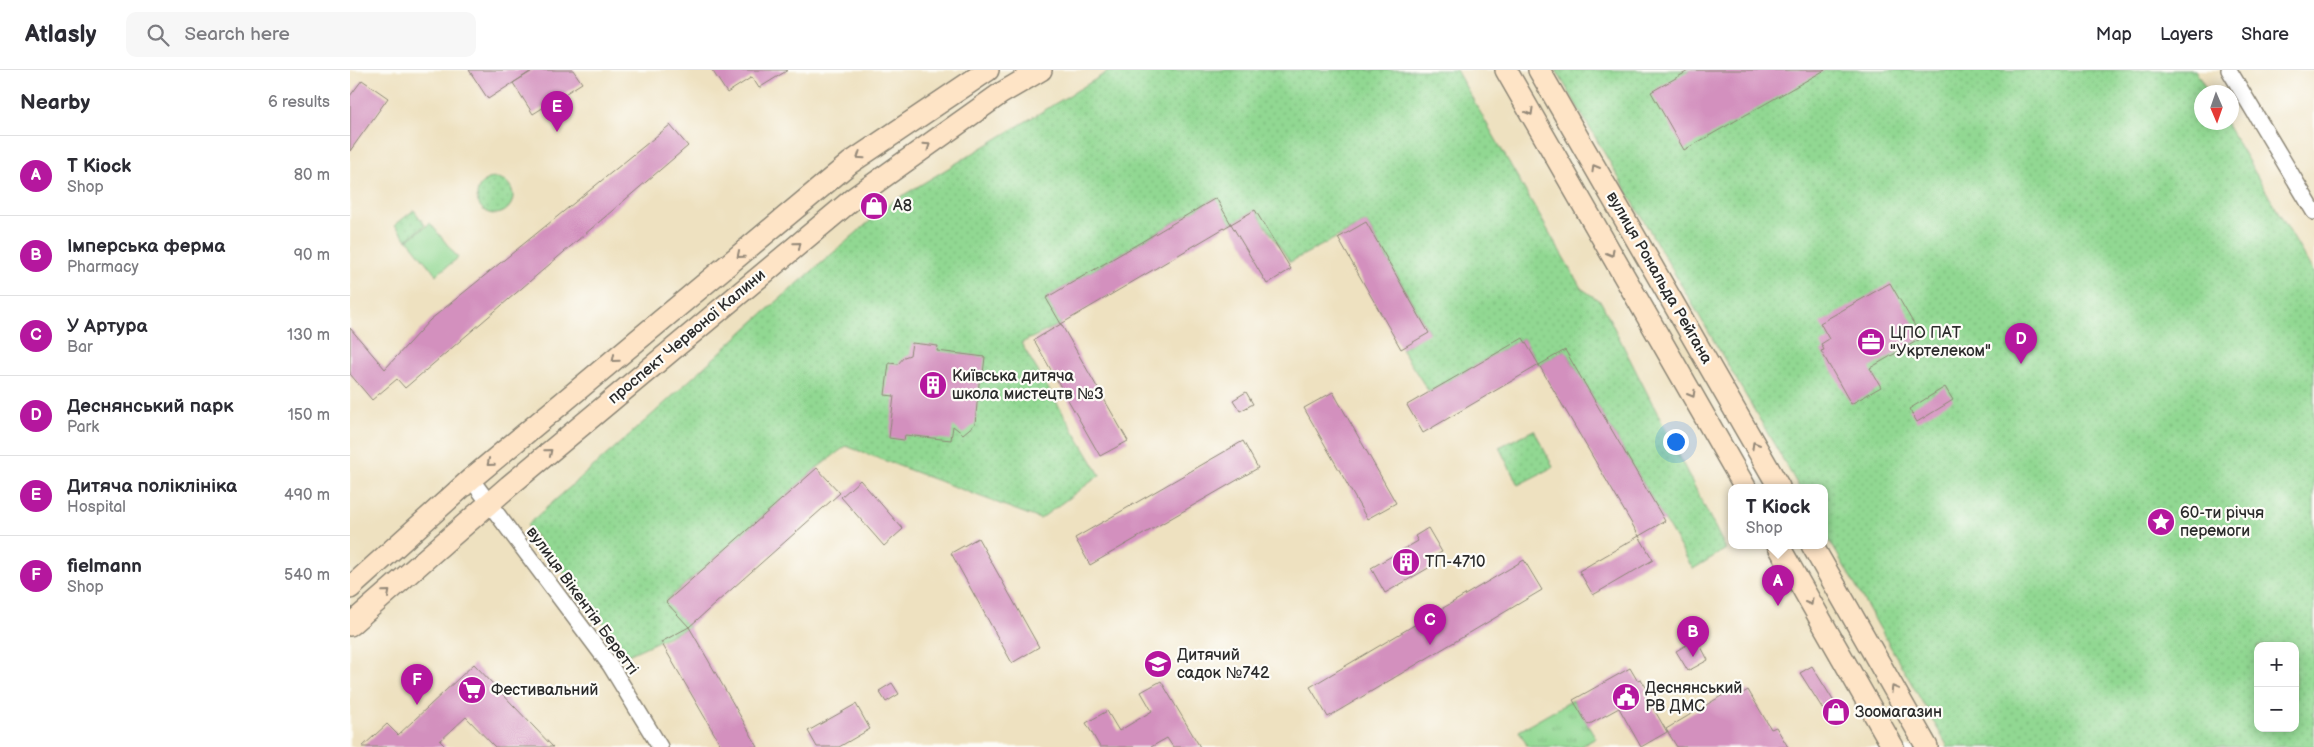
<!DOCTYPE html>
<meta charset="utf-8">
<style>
:root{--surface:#fff;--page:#f7f7f7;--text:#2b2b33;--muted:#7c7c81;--line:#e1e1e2;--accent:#b5179e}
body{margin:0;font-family:"Balsamiq Sans",sans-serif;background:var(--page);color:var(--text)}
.controls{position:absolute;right:15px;bottom:15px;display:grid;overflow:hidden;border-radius:10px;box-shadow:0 2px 12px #0003}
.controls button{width:45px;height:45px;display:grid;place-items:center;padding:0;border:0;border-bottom:1px solid var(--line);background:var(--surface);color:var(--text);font:25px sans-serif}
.compass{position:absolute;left:1844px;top:15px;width:45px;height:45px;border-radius:50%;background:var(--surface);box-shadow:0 2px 12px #0003;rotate:178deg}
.you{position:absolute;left:1325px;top:371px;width:18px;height:18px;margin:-12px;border:4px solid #fff;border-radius:50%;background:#1a73e8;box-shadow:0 0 0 8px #1a73e833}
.badge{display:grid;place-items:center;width:32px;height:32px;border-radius:50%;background:var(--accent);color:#fff;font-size:16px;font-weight:700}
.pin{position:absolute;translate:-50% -41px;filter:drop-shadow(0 1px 2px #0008)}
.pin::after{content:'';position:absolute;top:26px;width:18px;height:15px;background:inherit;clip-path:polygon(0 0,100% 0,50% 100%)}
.popup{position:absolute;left:1378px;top:414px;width:100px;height:65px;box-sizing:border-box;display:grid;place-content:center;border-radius:10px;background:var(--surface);filter:drop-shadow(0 1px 4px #0005);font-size:16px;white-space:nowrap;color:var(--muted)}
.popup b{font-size:19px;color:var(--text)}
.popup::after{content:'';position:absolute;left:50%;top:100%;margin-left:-10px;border:10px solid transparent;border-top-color:var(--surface)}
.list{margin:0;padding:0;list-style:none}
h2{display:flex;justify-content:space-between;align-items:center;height:65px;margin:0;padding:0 20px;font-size:21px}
h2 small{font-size:16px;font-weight:400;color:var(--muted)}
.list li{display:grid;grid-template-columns:32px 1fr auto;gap:15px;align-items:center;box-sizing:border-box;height:80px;padding:0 20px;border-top:1px solid var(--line)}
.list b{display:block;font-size:19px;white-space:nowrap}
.list p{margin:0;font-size:16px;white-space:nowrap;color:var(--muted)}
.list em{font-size:16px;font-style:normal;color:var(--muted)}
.icon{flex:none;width:28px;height:28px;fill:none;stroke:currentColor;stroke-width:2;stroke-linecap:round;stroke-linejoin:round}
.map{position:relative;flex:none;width:1964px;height:677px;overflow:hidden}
header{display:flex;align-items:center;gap:30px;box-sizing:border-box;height:70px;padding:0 25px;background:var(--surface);border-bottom:1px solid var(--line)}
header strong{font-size:24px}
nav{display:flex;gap:28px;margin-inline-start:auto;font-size:18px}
.search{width:350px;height:45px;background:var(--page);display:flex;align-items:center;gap:12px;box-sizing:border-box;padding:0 18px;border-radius:10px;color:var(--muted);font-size:19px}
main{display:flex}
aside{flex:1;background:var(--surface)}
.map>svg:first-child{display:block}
.grass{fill:url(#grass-tufts);stroke:#5e825e}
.park{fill:url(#park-dots);stroke:#5e825e;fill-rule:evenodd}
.pitch{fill:#91d892;stroke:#5e825e}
.building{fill:#d390be}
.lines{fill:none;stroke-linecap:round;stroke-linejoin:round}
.street-casing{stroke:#8c8676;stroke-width:18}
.secondary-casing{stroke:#8c8676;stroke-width:24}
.street{stroke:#fff;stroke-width:15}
.secondary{stroke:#fee4c6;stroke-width:21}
.oneway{stroke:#948878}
.labels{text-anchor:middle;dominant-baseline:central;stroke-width:4.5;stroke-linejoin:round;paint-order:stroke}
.poi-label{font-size:16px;fill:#2b2b2b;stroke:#fdfcf7;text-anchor:start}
.street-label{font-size:16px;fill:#2b2b2b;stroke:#fdfcf7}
</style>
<header>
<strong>Atlasly</strong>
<div class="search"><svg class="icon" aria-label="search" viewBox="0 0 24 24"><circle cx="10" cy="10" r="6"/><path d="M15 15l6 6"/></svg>Search here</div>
<nav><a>Map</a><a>Layers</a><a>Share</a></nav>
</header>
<main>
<aside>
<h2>Nearby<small>6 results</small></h2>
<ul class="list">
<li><span class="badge">A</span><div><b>T Kiock</b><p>Shop</p></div><em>80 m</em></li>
<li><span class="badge">B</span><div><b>Імперська ферма</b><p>Pharmacy</p></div><em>90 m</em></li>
<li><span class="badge">C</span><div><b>У Артура</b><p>Bar</p></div><em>130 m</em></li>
<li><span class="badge">D</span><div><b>Деснянський парк</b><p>Park</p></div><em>150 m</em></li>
<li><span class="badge">E</span><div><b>Дитяча поліклініка</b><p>Hospital</p></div><em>490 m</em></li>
<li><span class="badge">F</span><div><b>fielmann</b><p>Shop</p></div><em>540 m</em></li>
</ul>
</aside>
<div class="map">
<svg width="1964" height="677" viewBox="0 0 1964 677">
<defs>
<pattern id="grass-tufts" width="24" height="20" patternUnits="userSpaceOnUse" patternTransform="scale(1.25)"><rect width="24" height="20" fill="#91d892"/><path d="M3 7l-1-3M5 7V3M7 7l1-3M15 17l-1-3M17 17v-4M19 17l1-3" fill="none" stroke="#7dba7e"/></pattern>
<pattern id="park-dots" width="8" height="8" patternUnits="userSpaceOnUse" patternTransform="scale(1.25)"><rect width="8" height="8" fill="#91d892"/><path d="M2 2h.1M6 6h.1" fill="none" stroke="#7dba7e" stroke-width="1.8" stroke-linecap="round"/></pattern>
</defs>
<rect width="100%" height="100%" fill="#fdfcf7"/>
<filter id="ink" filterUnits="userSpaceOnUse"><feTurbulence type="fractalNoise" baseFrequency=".02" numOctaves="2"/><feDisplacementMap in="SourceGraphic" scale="10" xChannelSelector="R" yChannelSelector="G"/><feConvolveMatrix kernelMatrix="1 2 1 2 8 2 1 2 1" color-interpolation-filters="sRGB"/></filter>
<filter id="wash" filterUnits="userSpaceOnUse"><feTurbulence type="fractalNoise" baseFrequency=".0096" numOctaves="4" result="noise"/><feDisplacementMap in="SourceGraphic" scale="20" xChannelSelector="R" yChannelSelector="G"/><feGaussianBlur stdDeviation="1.12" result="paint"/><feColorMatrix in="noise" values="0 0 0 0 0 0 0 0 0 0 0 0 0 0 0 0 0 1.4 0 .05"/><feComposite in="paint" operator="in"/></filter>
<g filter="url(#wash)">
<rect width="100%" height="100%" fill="#eee1c0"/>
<path class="grass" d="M 1223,630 L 1246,668 L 1230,677 L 1178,677 L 1169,661 Z"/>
<path class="park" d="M 761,0 L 1106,0 L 1231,218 L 1251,232 L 1376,479 L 1343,499 L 1215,280 L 1189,295 L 1173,268 L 1079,322 L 1051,279 L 1079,262 L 1016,152 L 940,192 L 905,140 L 881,154 L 865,128 L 696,228 L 711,254 L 671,273 L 750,405 L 690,449 L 496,376 L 467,398 L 316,531 L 339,557 L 278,585 L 177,455 L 304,343 L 402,253 L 542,132 Z
M 1206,0 L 1845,0 L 1858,22 L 1852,22 L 1852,52 L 1876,53 L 1964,203 L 1964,677 L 1598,677 L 1474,461 L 1474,417 L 1449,417 ZM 1908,576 L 1945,576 L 1945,658 L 1908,658 Z
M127 126a18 18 0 1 1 36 0a18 18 0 1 1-36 0Z
M 64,140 L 75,155 L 57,170 L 45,155 Z
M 1184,360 L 1203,397 L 1168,415 L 1149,377 Z"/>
<path class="pitch" d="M 80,153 L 108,188 L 86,205 L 58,170 Z"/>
<g id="blocks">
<path class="building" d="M 119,0 L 183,0 L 138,29 Z
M 184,0 L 223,0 L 232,13 L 183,44 L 163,13 Z
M 362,0 L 438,0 L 409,18 L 402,7 L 377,23 Z
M 1340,0 L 1475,0 L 1334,80 L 1301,22 Z
M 12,10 L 38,28 L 0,81 L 0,26 Z
M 320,55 L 338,76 L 55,318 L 47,309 L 22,330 L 0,304 L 0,258 L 35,299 L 80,250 Z
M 866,128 L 881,154 L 711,254 L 696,228 Z
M 905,140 L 941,199 L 917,214 L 881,154 Z
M 1016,152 L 1079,263 L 1051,279 L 988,168 Z
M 1540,213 L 1572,268 L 1520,298 L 1531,317 L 1501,334 L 1471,281 L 1474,280 L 1471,274 L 1479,269 L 1470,253 Z
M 711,254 L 778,371 L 750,386 L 684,270 Z
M 1173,268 L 1189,295 L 1073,363 L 1057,335 Z
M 562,273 L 588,276 L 587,281 L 635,287 L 633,304 L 630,304 L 625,354 L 613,364 L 603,356 L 601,370 L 555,365 L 554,370 L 539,368 L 544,326 L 535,325 L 539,293 L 548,294 L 554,287 L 560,285 Z
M 1215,280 L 1315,451 L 1289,466 L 1189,295 Z
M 1595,317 L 1603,330 L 1567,352 L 1559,339 Z
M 896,322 L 903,334 L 890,341 L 883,330 Z
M 983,322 L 1046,433 L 1017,449 L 954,338 Z
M 893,371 L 908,398 L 740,495 L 725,468 Z
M 467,398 L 490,423 L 339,557 L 316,532 Z
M 510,410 L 553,459 L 534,476 L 491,427 Z
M 1078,458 L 1092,482 L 1079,489 L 1082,496 L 1035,523 L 1021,498 L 1068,471 L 1065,466 Z
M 1289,466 L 1303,490 L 1243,525 L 1229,501 Z
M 628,468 L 689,577 L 662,593 L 601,483 Z
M 1174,490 L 1192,520 L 978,647 L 960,617 Z
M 339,557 L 357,588 L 408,677 L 372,677 L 311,572 Z
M 1347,569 L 1358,590 L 1338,601 L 1326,581 Z
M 124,594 L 203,677 L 145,677 L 116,647 L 90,671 L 96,677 L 12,677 L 37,654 L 48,665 Z
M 1462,596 L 1494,648 L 1483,655 L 1450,603 Z
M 1280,598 L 1287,610 L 1291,609 L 1294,614 L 1298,620 L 1294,622 L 1317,662 L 1291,677 L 1269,638 L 1238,655 L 1223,630 Z
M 811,611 L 850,677 L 823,677 L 817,668 L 801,677 L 750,677 L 736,653 L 757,641 L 769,661 L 802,641 L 791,622 Z
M 542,613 L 549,624 L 536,632 L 529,621 Z
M 1383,619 L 1388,626 L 1398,620 L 1421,659 L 1426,657 L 1438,677 L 1327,677 L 1316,659 Z
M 506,634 L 520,659 L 489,677 L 467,677 L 458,661 Z"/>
</g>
</g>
<g filter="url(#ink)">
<use href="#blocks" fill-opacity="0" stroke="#8c8676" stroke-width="1"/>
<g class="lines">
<defs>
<path id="street" d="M 1879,0 L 1964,142
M 121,409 L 260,595 L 310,677"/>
<path id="secondary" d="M 1156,0 L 1395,417
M 1189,0 L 1429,417
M 1428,475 L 1543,677
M 1462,475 L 1577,677
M 0,518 L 121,409 L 500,93 L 638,0
M 0,555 L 159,416 L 504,128 L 650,24 L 691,0"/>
</defs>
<use href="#street" class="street-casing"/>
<use href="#secondary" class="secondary-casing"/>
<use href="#street" class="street"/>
<use href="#secondary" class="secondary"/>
</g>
<defs><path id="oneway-chevron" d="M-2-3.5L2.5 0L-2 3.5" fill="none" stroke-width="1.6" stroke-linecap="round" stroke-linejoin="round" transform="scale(1.25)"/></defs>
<g class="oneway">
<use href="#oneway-chevron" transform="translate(1180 42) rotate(60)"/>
<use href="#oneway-chevron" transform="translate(577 76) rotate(-35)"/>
<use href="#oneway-chevron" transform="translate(510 86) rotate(146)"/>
<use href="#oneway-chevron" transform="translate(1245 98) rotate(-120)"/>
<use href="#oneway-chevron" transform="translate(448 175) rotate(-40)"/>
<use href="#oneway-chevron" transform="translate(1261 183) rotate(60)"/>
<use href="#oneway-chevron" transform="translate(390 185) rotate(140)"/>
<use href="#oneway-chevron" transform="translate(265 289) rotate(140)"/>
<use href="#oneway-chevron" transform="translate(1342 324) rotate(60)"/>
<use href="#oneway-chevron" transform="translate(1405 375) rotate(-120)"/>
<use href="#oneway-chevron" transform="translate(199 382) rotate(-40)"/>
<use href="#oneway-chevron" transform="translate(140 393) rotate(140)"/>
<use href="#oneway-chevron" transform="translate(37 523) rotate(-41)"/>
<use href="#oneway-chevron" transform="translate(1460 532) rotate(60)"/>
<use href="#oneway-chevron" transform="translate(1544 619) rotate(-120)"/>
</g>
</g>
<defs>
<symbol id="shop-disc" viewBox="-11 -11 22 22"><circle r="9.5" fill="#b5179e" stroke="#fdfcf7"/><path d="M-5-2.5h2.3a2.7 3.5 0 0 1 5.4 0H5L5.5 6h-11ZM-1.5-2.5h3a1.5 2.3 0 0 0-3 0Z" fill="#fff"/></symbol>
<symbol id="office-disc" viewBox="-11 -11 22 22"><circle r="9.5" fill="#b5179e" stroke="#fdfcf7"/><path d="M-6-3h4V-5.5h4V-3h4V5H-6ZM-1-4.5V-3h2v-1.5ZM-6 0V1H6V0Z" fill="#fff"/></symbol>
<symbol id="building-disc" viewBox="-11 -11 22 22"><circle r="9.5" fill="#b5179e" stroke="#fdfcf7"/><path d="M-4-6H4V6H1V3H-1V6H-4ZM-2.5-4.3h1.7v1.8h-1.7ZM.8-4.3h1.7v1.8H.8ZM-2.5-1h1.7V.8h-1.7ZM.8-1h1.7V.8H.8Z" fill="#fff"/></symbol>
<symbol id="sight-disc" viewBox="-11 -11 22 22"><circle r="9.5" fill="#b5179e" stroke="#fdfcf7"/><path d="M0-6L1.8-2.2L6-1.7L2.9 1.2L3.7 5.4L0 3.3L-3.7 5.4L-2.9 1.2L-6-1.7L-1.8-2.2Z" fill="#fff"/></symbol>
<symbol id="school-disc" viewBox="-11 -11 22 22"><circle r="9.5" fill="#b5179e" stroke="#fdfcf7"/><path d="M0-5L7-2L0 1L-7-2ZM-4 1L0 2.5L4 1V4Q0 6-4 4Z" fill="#fff"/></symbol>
<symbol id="supermarket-disc" viewBox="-11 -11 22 22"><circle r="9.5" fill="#b5179e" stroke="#fdfcf7"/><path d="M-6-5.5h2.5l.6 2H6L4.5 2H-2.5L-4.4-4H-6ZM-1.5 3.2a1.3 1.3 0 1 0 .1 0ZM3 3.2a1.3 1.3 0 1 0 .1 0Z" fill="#fff"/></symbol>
<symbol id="civic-disc" viewBox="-11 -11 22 22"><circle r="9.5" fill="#b5179e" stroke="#fdfcf7"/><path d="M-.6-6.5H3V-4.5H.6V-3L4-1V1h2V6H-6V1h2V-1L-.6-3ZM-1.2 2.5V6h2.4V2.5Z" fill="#fff"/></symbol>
</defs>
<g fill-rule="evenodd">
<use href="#shop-disc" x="508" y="120" width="32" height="32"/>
<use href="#office-disc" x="1505" y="256" width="32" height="32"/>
<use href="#building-disc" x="567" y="299" width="32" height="32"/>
<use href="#sight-disc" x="1795" y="436" width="32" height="32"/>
<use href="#building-disc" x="1040" y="476" width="32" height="32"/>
<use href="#school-disc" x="792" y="578" width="32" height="32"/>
<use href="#supermarket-disc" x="106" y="604" width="32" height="32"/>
<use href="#civic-disc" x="1260" y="611" width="32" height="32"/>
<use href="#shop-disc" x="1470" y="626" width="32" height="32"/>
</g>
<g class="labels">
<g class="poi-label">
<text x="543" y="136">А8</text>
<text x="1540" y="263">ЦПО ПАТ<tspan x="1540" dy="18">"Укртелеком"</tspan></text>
<text x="602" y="306">Київська дитяча<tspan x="602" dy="18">школа мистецтв №3</tspan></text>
<text x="1830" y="443">60-ти річчя<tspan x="1830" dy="18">перемоги</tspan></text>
<text x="1075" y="492">ТП-4710</text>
<text x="827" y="585">Дитячий<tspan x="827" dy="18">садок №742</tspan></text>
<text x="1295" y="618">Деснянський<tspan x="1295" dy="18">РВ ДМС</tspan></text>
<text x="141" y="620">Фестивальний</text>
<text x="1505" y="642">Зоомагазин</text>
</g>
<g class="street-label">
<text transform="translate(1309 208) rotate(60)">вулиця Рональда Рейгана</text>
<text transform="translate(337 267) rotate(-40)">проспект Червоної Калини</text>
<text transform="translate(232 531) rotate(54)">вулиця Вікентія Беретті</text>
</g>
</g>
</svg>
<div class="controls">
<button>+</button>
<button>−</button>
</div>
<svg class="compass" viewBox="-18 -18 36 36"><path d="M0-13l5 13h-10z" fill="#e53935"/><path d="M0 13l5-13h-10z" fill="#7c7c81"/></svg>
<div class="you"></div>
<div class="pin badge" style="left:1428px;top:536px">A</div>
<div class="popup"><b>T Kiock</b>Shop</div>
<div class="pin badge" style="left:1343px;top:587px">B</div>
<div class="pin badge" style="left:1080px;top:575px">C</div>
<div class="pin badge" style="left:1671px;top:294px">D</div>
<div class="pin badge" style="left:207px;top:62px">E</div>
<div class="pin badge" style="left:67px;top:635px">F</div>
</div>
</main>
